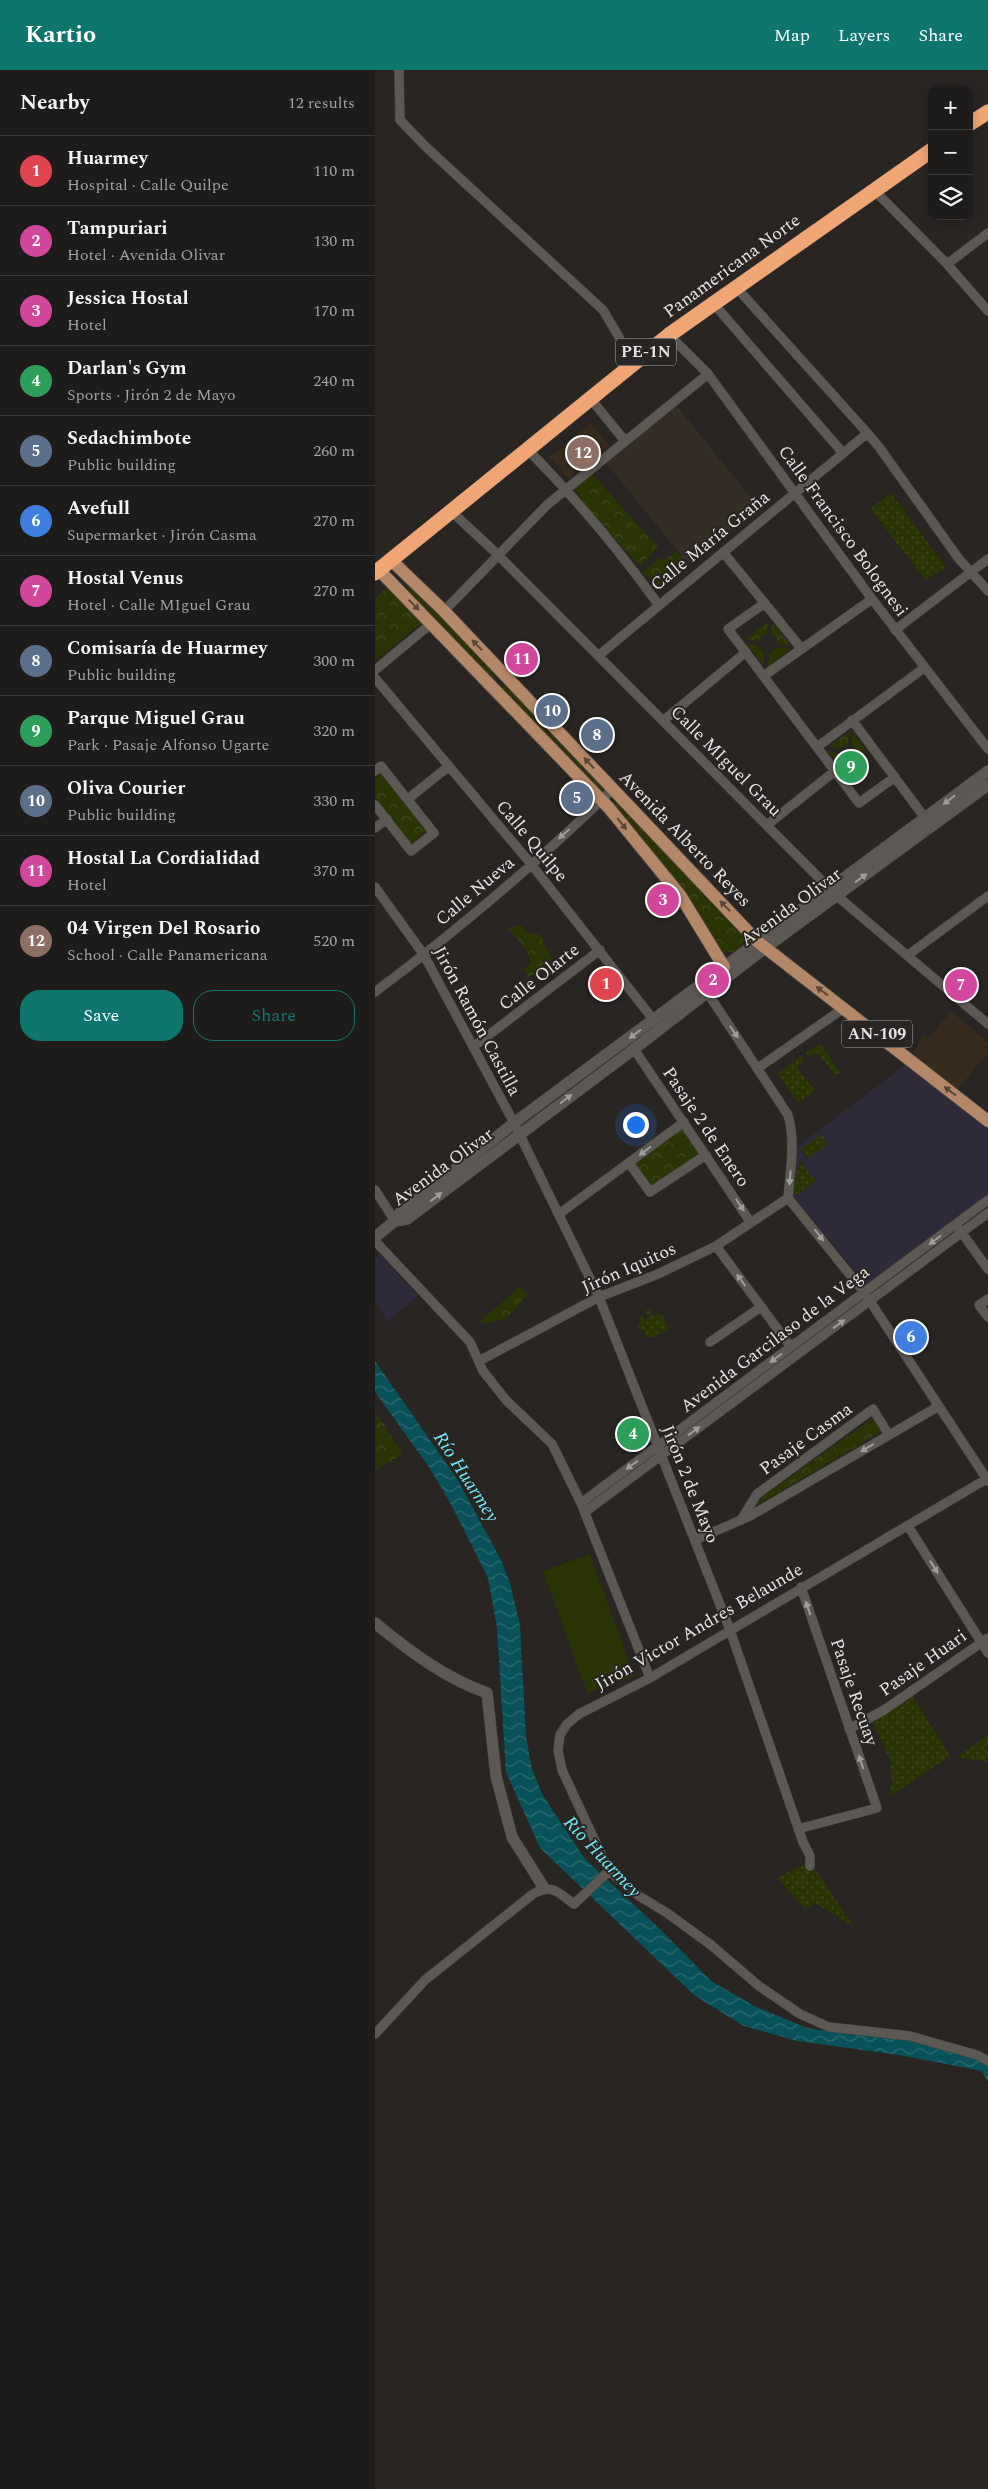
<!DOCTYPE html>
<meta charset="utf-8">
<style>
:root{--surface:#1e1c1a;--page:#2b2927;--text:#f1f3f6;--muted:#a1a1a2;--line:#3c3a39;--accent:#0f766e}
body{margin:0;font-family:Spectral,serif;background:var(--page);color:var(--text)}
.controls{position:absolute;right:15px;top:15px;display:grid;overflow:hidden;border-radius:10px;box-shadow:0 2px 12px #0003}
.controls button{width:45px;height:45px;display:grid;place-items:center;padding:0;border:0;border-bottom:1px solid var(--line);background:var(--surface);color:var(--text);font:25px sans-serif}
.you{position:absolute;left:260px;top:1054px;width:18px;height:18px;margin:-12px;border:4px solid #fff;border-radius:50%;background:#1a73e8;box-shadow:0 0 0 8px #1a73e833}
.badge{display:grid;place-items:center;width:32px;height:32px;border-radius:50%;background:var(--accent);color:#fff;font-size:16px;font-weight:700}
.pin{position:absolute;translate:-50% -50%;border:2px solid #fff;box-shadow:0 1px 5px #0006}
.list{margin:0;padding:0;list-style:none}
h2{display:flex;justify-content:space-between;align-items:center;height:65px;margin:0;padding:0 20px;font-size:21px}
h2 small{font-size:16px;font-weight:400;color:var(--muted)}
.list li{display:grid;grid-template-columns:32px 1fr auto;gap:15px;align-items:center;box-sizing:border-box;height:70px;padding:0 20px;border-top:1px solid var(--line)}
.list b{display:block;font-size:19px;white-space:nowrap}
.list p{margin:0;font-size:16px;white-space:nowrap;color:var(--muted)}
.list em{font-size:16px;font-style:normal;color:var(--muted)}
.actions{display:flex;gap:10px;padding:15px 20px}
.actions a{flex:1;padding:11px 0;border:1px solid var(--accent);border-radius:20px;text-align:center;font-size:18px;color:var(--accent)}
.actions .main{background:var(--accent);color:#fff}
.icon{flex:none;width:28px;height:28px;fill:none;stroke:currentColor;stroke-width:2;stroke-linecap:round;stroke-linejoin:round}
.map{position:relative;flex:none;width:613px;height:2419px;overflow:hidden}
header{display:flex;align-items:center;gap:30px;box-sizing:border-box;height:70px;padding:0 25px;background:var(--accent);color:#fff}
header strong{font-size:24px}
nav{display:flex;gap:28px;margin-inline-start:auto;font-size:18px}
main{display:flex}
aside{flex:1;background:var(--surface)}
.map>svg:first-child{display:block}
.commercial{fill:#2e2a3a}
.education{fill:#362b1c}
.built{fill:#342d25}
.grass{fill:url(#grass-dots)}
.park{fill:url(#park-crowns)}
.garden{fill:#2b3405}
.water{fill:url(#water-waves)}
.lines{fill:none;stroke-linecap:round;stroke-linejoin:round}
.street-casing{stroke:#43413e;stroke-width:10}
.secondary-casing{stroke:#43413e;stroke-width:12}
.primary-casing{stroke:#43413e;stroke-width:14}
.highway-casing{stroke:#43413e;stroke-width:16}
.street{stroke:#5c5955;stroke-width:9}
.secondary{stroke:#5c5955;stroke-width:11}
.primary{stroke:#b48768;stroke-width:12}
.highway{stroke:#efa674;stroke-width:15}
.oneway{fill:#59473a}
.oneway2{fill:#a09e9b}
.labels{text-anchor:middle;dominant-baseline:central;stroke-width:4;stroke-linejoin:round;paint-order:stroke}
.shield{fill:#282522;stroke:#acaaa8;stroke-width:1}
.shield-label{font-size:16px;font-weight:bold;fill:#e5e3e1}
.street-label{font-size:18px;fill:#e5e3e1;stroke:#282522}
.water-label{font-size:19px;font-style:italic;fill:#6fe9f9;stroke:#282522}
</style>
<header>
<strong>Kartio</strong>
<nav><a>Map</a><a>Layers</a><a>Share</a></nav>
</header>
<main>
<aside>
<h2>Nearby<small>12 results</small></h2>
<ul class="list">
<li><span class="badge" style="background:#e0444e">1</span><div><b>Huarmey</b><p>Hospital · Calle Quilpe</p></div><em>110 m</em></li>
<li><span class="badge" style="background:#d1479c">2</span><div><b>Tampuriari</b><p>Hotel · Avenida Olivar</p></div><em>130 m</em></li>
<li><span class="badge" style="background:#d1479c">3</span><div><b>Jessica Hostal</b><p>Hotel</p></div><em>170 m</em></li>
<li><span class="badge" style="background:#2e9e5b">4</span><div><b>Darlan's Gym</b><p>Sports · Jirón 2 de Mayo</p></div><em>240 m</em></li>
<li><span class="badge" style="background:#5c6f8a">5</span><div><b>Sedachimbote</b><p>Public building</p></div><em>260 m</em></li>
<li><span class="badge" style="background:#3f7fe0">6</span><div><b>Avefull</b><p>Supermarket · Jirón Casma</p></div><em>270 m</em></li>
<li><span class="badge" style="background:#d1479c">7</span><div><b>Hostal Venus</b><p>Hotel · Calle MIguel Grau</p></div><em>270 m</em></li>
<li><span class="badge" style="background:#5c6f8a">8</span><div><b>Comisaría de Huarmey</b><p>Public building</p></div><em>300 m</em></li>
<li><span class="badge" style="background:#2e9e5b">9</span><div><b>Parque Miguel Grau</b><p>Park · Pasaje Alfonso Ugarte</p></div><em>320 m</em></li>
<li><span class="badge" style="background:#5c6f8a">10</span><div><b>Oliva Courier</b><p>Public building</p></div><em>330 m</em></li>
<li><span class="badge" style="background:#d1479c">11</span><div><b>Hostal La Cordialidad</b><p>Hotel</p></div><em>370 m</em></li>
<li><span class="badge" style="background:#8d6e63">12</span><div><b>04 Virgen Del Rosario</b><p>School · Calle Panamericana</p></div><em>520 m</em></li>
</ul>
<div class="actions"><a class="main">Save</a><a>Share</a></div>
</aside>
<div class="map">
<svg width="613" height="2419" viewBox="0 0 613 2419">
<defs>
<pattern id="grass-dots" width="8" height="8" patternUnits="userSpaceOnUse" patternTransform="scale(1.25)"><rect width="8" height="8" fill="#2b3405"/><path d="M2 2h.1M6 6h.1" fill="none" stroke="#3f481d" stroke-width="1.8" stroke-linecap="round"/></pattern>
<pattern id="park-crowns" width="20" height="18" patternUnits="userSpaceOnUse" patternTransform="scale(1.25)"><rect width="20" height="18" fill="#2b3405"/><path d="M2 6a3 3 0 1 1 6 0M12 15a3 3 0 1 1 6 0" fill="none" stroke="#3f481d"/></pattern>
<pattern id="water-waves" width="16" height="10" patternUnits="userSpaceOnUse" patternTransform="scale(1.25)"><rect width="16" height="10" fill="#09525a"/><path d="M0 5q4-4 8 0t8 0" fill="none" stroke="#2d6b71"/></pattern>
</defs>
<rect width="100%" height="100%" fill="#282522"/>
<path class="commercial" d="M 535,991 L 613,1056 L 613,1125 L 492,1215 L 413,1120 L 423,1076 Z
M 5,1184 L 43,1226 L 13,1252 L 0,1232 L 0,1187 Z"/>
<path class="education" d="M 216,353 L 234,376 L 193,409 L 175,387 Z
M 576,941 L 613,972 L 613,982 L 581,1022 L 550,996 L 552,992 L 546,989 L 545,992 L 536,987 L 548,965 L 554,968 Z"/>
<path class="built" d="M 302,336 L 384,438 L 314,495 L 231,393 Z"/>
<path class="grass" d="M 516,423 L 571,497 L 551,510 L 495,439 Z
M 33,516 L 38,516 L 120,603 L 118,608 L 111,605 L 111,601 L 33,522 L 31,518 Z
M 445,973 L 465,1002 L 460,1006 L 442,982 L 434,988 L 431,983 Z
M 426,986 L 430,991 L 422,997 L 440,1021 L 423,1033 L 402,1004 Z
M 446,1064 L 453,1074 L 432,1089 L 426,1079 Z
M 425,1091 L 441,1111 L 422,1126 L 417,1120 Z
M 275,1238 L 278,1246 L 286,1243 L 294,1260 L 278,1267 L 270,1267 L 270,1261 L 264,1260 L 262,1255 L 266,1252 L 263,1247 L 266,1245 L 269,1250 L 273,1247 L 271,1241 Z
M 537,1625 L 575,1686 L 514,1727 C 521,1692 512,1682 497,1652 Z
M 613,1665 L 613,1692 L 582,1687 L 586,1684 Z
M 435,1791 L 479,1857 L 441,1834 L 430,1839 L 402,1808 Z"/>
<path class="park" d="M 216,403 L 283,477 L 265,496 L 211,437 L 199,416 Z
M 301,481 L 313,496 L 285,520 L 268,502 L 284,487 L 289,491 Z
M 14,516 L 48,551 L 0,591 L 0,528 Z
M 393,551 L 392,564 L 386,566 L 383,571 L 371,569 Z
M 398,553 L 415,575 L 403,574 L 401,567 L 396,564 Z
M 371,573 L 382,575 L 389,584 L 389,596 Z
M 403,577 L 415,579 L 393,597 L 394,584 Z
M 130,614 L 230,718 L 229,722 L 225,723 L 128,623 L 127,618 Z
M 474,662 L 473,673 L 464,679 L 453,677 Z
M 478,663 L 493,684 L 482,682 L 476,673 Z
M 452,681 L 463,683 L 469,691 L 469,703 Z
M 482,686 L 493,688 L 472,703 L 473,692 Z
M 6,703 L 52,759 L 36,775 L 0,727 L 0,708 Z
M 241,730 L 366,857 L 370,871 L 361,881 L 349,883 L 342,878 L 237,735 L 237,731 Z
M 145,854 L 152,863 L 165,864 L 177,890 L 164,897 L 165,901 L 154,907 L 148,900 L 156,893 L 151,879 L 133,859 Z
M 307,1057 L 325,1083 L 277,1117 L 260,1093 Z
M 146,1216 L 152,1225 C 145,1233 136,1248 125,1250 C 119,1251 116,1252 110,1254 L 104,1252 Z
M 0,1341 L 28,1384 L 0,1400 Z
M 498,1348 L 506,1362 L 380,1436 L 388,1426 Z"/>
<path class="garden" d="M 202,375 L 214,389 L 202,399 L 190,384 Z
M 215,1484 L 259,1606 L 212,1623 L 168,1501 Z"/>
<path class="water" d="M 0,1291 L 84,1412 L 126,1490 L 135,1513 L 145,1555 L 151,1667 L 157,1699 L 167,1724 L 210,1789 L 286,1860 L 336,1911 L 379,1936 L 432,1958 L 466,1963 L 523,1967 L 602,1988 L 613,1996 L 613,2012 L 607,2001 L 524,1985 L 422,1971 L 369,1956 L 319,1925 L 165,1778 L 131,1702 L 122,1558 L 113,1508 L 77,1436 L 54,1397 L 0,1322 Z"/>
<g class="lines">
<defs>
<path id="street" d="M 24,0 L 25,50 L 51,77 L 228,240 L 244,267 L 255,296
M 498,119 L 572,194 L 613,241
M 572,194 L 613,163
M 360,216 L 495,366
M 338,233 L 468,383
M 294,265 L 333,304 L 497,529 L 613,679
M 215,328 L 250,371
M 152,379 C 200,427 243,479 283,534
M 76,441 L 122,484 L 462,826 L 613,954
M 348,482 L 426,578
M 390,533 L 353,559 L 484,733 L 520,707
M 69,541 L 172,435 L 333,304
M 520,560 L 613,489
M 223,586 L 489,366 L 495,366 L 504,377 L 584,489 L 613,521
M 0,600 L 57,553
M 390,605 L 497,529
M 0,608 L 156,794 L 285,958
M 289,650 L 371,582
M 477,650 L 553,752
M 442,677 L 549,598
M 0,701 L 6,696 L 59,763 L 36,781 L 0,735
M 33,729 L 74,696
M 392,755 L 460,701
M 0,758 L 12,749
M 0,817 L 49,885 L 139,1053 L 224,1227 L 355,1560 L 428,1772 L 435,1786 L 435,1796
M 533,885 L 613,826
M 330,919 L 413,1045 C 421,1073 415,1100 413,1128
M 0,922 C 83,860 163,792 238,719
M 98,977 L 225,880
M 259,979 L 376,1153
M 383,998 L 469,938
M 254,1093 L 275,1122 L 331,1085
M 0,1120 L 20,1151
M 413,1128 L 489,1222 L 613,1411
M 184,1144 L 309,1052
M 584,1159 L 613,1199
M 0,1171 L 95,1272 L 108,1301 L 131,1330 L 177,1374 L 206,1433 L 275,1608
M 341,1176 L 416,1277
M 613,1229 L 604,1235 L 613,1247
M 335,1272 L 386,1237
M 104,1291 L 224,1227 L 283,1204 L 341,1176 L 413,1128
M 613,1408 L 275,1608 L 204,1644 L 192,1654 L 185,1665 L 183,1680 L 187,1700 L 234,1801 L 264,1826 L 292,1843 L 336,1875 L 384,1916 L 425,1944 L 454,1957 L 535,1966 L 602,1985 L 613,1991
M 206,1433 L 613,1130
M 210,1442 L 613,1143
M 366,1450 L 382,1424 L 498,1339 L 514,1365
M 533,1456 L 613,1583
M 320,1470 L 375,1446 L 564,1336
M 474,1659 L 509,1640 L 613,1568
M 423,1759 L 502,1738 L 426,1517
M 0,1964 L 50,1910 L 158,1824 C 178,1813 183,1823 199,1834 L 234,1801"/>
<path id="secondary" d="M 20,1151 L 32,1149 L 259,979 L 390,878 L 613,715
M 0,1167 L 20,1151 L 25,1143 L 139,1053 L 613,701
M 0,1553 C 34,1581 70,1608 112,1623 L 121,1706 L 137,1767 L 169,1818"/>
<path id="primary" d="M 16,490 L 69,541 L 383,872 L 613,1051
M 4,500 L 234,738 L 305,825 L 349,897"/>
<path id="highway" d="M 594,54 L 613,42
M 0,503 L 294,265 L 557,80"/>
</defs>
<use href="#street" class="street-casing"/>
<use href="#secondary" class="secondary-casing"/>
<use href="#primary" class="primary-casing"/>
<use href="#highway" class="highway-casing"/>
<use href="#street" class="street"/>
<use href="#secondary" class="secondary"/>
<use href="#primary" class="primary"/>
<use href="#highway" class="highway"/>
</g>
<defs><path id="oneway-solid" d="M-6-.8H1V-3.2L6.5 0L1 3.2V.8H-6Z" transform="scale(1.25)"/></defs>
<g class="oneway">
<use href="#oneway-solid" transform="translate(39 535) rotate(45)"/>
<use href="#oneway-solid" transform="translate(102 575) rotate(-134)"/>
<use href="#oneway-solid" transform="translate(214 693) rotate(-133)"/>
<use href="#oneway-solid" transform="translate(247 754) rotate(51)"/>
<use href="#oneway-solid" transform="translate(350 836) rotate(-134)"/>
<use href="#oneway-solid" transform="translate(447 921) rotate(-143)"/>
<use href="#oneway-solid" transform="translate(575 1021) rotate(-143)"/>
</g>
<g class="oneway2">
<use href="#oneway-solid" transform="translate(574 730) rotate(143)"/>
<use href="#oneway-solid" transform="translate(189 764) rotate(138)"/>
<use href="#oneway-solid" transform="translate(486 808) rotate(-36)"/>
<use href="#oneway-solid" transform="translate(359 962) rotate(56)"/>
<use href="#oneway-solid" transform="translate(260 964) rotate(143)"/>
<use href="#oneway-solid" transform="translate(191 1029) rotate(-37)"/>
<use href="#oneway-solid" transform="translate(270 1081) rotate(143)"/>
<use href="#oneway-solid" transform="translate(415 1108) rotate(95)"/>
<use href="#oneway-solid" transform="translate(61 1127) rotate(-37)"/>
<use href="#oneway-solid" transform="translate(365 1135) rotate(56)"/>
<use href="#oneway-solid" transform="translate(444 1165) rotate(52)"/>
<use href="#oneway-solid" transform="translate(560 1170) rotate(143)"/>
<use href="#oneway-solid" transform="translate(366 1210) rotate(-126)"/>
<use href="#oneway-solid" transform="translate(464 1254) rotate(-36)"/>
<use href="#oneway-solid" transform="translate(401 1288) rotate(143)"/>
<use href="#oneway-solid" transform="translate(319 1361) rotate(-36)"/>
<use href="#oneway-solid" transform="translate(492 1378) rotate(149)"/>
<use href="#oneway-solid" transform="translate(257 1395) rotate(144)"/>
<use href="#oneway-solid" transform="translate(559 1497) rotate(58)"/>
<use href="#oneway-solid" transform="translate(433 1538) rotate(-109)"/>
<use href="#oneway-solid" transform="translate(486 1692) rotate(-109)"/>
</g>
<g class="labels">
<g class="shield">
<rect x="241" y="268.5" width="60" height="27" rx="4"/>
<rect x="467" y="950.5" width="70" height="27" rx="4"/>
</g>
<g class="shield-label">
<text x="271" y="282">PE-1N</text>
<text x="502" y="964">AN-109</text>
</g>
<g class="street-label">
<text transform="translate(357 196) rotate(-36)">Panamericana Norte</text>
<text transform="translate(468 461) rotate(54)">Calle Francisco Bolognesi</text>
<text transform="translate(335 471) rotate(-39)">Calle María Graña</text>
<text transform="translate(351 691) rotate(45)">Calle MIguel Grau</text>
<text transform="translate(310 769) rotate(46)">Avenida Alberto Reyes</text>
<text transform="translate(157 771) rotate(50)">Calle Quilpe</text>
<text transform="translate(100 821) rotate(-40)">Calle Nueva</text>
<text transform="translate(416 837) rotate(-36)">Avenida Olivar</text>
<text transform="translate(164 907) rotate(-38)">Calle Olarte</text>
<text transform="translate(102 951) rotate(62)">Jirón Ramón Castilla</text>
<text transform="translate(331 1057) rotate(56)">Pasaje 2 de Enero</text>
<text transform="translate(68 1097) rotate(-36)">Avenida Olivar</text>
<text transform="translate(254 1198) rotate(-24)">Jirón Iquitos</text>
<text transform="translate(400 1269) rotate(-37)">Avenida Garcilaso de la Vega</text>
<text transform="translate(431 1369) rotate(-36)">Pasaje Casma</text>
<text transform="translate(315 1414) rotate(68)">Jirón 2 de Mayo</text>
<text transform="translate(324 1557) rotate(-30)">Jirón Victor Andres Belaunde</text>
<text transform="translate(548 1593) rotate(-35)">Pasaje Huari</text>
<text transform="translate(479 1622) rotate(71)">Pasaje Recuay</text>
</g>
<g class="water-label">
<text transform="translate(91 1407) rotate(57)">Río Huarmey</text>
<text transform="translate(227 1787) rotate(47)">Río Huarmey</text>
</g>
</g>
</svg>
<div class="controls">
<button>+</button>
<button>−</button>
<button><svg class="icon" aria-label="layers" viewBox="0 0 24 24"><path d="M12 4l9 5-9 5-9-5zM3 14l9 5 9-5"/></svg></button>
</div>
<div class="you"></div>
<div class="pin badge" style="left:231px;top:914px;background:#e0444e">1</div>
<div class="pin badge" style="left:338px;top:910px;background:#d1479c">2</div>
<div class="pin badge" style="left:288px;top:830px;background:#d1479c">3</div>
<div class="pin badge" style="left:258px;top:1364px;background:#2e9e5b">4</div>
<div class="pin badge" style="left:202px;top:728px;background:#5c6f8a">5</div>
<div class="pin badge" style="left:536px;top:1267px;background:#3f7fe0">6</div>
<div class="pin badge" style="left:586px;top:915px;background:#d1479c">7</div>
<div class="pin badge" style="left:222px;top:665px;background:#5c6f8a">8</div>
<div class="pin badge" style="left:476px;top:697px;background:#2e9e5b">9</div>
<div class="pin badge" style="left:177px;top:641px;background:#5c6f8a">10</div>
<div class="pin badge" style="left:147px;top:589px;background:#d1479c">11</div>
<div class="pin badge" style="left:208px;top:383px;background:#8d6e63">12</div>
</div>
</main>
